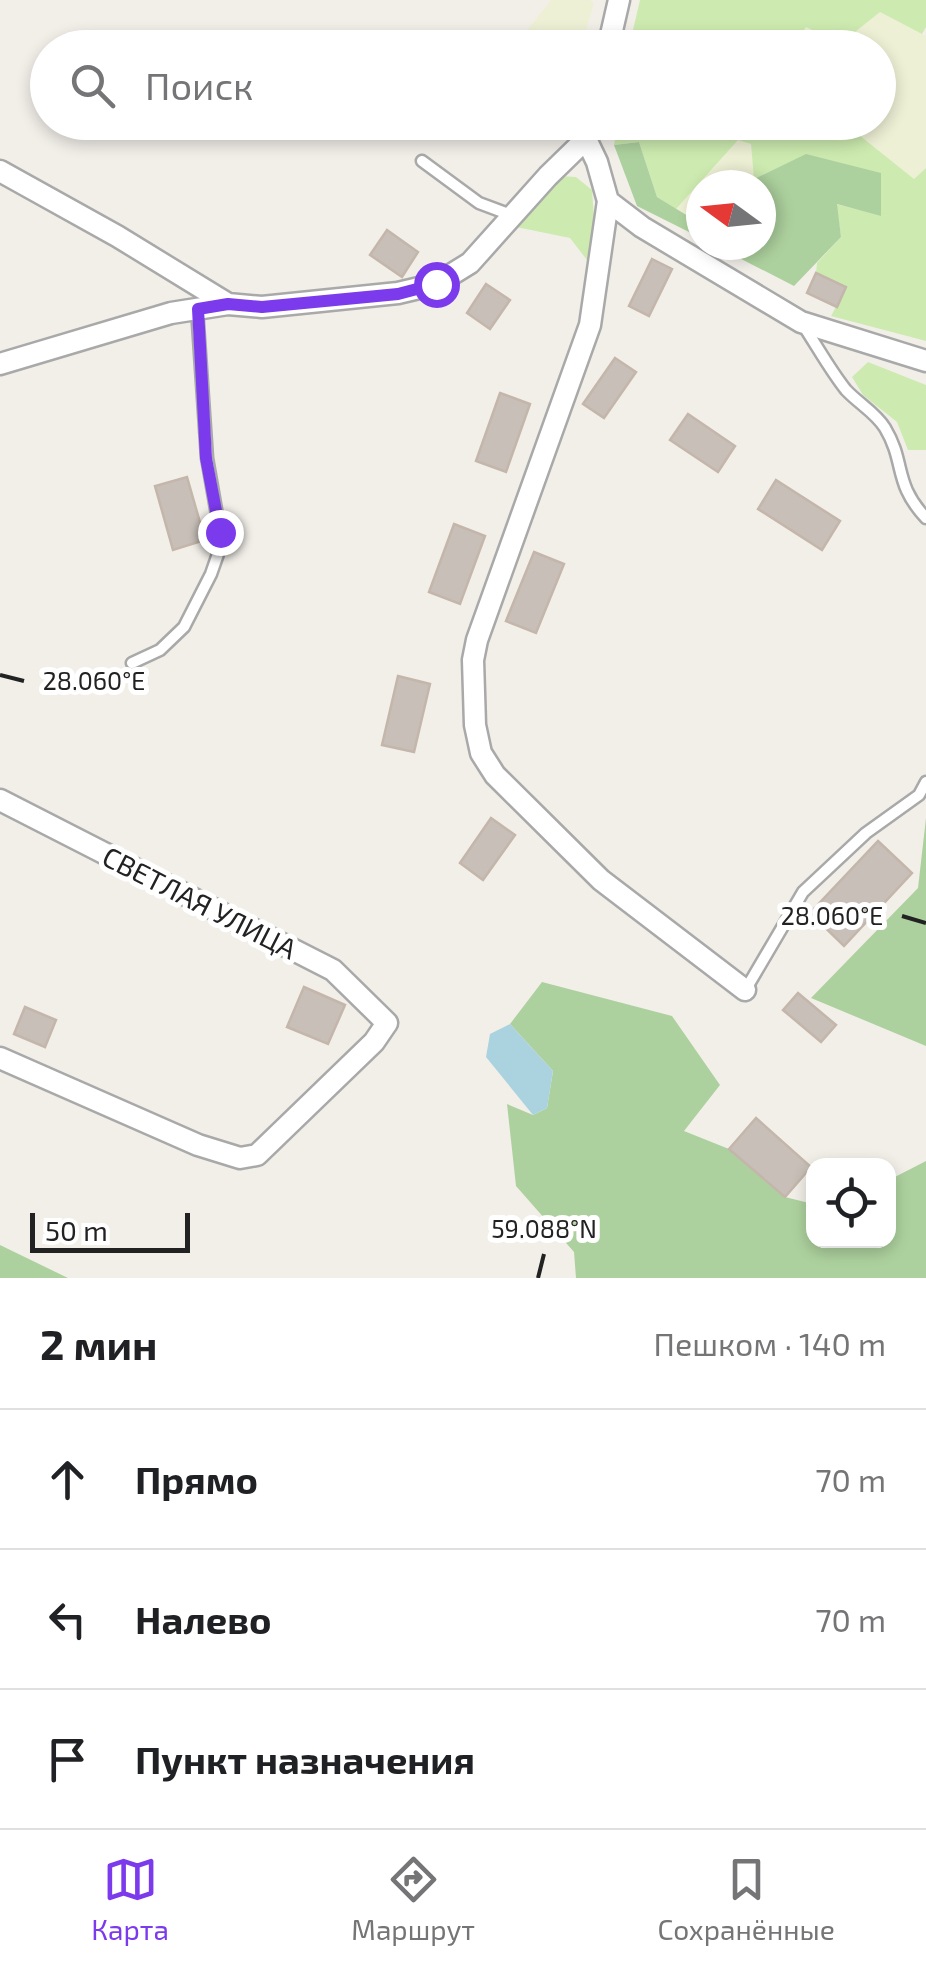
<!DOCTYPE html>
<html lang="ru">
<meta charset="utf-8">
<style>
:root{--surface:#fff;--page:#f6f6f6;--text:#202124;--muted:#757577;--line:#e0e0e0;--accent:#7c3aed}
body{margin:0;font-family:"Exo 2",sans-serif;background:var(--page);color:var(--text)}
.controls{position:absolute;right:30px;bottom:30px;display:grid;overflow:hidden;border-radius:20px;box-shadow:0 5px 15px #0003}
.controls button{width:90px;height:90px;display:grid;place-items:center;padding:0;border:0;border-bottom:2px solid var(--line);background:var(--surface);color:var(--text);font:50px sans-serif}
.compass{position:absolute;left:686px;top:170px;width:90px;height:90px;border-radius:50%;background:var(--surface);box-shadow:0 5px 15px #0003;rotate:285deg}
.scale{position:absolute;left:30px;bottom:25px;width:160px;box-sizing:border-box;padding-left:10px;border:5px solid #222;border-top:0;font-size:28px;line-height:35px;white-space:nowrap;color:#222;-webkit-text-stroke:8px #fff;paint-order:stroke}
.stop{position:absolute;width:30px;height:30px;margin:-22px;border:8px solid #7c3aed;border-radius:50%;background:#fff}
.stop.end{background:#7c3aed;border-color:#fff;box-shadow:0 2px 10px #0008}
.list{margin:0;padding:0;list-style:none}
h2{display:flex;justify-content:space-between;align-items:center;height:130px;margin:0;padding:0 40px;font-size:42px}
h2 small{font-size:32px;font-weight:400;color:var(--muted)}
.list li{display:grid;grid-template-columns:65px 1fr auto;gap:30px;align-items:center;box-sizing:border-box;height:140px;padding:0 40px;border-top:2px solid var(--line)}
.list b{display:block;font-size:38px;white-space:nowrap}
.list em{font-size:32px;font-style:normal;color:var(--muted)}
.icon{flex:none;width:55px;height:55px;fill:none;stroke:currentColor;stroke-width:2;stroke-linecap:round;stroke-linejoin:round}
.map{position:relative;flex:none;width:926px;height:1278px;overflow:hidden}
.search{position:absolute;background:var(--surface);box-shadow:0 5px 15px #0003;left:30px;right:30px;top:30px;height:110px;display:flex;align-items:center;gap:25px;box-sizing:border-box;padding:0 35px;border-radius:55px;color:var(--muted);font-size:38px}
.sheet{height:550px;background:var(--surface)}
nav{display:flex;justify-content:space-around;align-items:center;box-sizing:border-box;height:140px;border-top:2px solid var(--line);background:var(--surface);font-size:28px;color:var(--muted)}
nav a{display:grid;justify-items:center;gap:5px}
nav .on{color:var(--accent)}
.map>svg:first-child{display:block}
.farmland{fill:#eef0d5}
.grass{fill:#cdebb0}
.forest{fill:#add19e}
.water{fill:#aad3df}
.building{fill:#c7bfb8;stroke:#c4b6ab;stroke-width:2.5}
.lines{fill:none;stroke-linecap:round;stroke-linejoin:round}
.lane-casing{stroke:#a9a9a9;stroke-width:15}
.street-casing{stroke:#a9a9a9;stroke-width:25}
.lane{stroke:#fff;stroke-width:10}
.street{stroke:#fff;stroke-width:20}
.route{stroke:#7c3aed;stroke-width:12}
.ticks{fill:none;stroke:#222;stroke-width:4}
.labels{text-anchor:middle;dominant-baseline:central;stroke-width:10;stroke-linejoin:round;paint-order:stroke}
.street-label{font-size:28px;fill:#222;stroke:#fff}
.ticks-label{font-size:25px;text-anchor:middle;fill:#222;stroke:#fff;stroke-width:10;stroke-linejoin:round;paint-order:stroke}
</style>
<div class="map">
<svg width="926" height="1278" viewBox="0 0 926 1278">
<rect width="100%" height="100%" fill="#f2efe9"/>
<path class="farmland" d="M 551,0 L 590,0 L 594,3 L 581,47 L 532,47 L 520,39 Z
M 880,12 L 926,36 L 926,168 L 914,179 L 842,124 L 878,122 L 878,48 L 794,48 L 806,27 L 840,44 Z
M 738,140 L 750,143 L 755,171 L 753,185 L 701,185 L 701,224 L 676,209 Z"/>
<path class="grass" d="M 640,0 L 926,0 L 926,27 L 922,34 L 880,12 L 840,44 L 806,27 L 794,47 L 629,47 Z
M 618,123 L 844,123 L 914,179 L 926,168 L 926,341 L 831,316 L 846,288 L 816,273 L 817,263 L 841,237 L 836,204 L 880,215 L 806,155 L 754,179 L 751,144 L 738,140 L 676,209 L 657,197 L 639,142 L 614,145 Z
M 559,176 L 576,177 L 592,190 L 594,218 L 587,260 L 570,238 L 516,227 L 526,210 Z
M 868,362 L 926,385 L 926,450 L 908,450 L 897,422 L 863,395 L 852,377 Z"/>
<path class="forest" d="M 639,142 L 657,197 L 701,224 L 701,238 L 637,206 L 614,145 Z
M 806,154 L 881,173 L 881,216 L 837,204 L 841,237 L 794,286 L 714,245 L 761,245 L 761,185 L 753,185 L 754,179 Z
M 926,818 L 926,1046 L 811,998 L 918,888 Z
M 542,982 L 672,1016 L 720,1085 L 684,1131 L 729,1149 L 785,1197 L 813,1204 L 814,1240 L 888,1240 L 889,1180 L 926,1161 L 926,1278 L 576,1278 L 574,1252 L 516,1186 L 507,1104 L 533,1115 L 547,1108 L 553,1071 L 510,1024 Z
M 0,1245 L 68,1278 L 0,1278 Z"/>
<path class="water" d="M 510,1024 L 553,1071 L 547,1108 L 533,1115 L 486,1057 L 490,1034 Z"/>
<path class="building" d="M 387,230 L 418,252 L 402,277 L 370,255 Z
M 652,259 L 672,269 L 649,316 L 629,306 Z
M 816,273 L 846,287 L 837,307 L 807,293 Z
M 486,284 L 510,300 L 490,329 L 467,313 Z
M 615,358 L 636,372 L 604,418 L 583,404 Z
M 500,393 L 530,404 L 506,472 L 476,461 Z
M 688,414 L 735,446 L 718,472 L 670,440 Z
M 187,477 L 205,540 L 173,550 L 155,486 Z
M 776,480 L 840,521 L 822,550 L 758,509 Z
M 454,524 L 485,536 L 460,604 L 429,592 Z
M 534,552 L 564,564 L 536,633 L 506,621 Z
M 398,676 L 430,684 L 414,752 L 382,745 Z
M 491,818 L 515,835 L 483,880 L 460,863 Z
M 878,841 L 912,873 L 844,946 L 810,913 Z
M 304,987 L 345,1005 L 328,1044 L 287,1027 Z
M 798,993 L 836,1025 L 821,1042 L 783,1010 Z
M 25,1007 L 56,1020 L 45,1047 L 14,1034 Z
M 756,1118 L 811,1167 L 785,1197 L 729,1149 Z"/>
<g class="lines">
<defs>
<path id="lane" d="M 422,161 L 479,203 L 511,215
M 803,325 C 817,346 830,370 846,390 C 858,403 876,413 885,428 C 906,463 893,483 926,518
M 132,663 L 160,650 L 184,627 L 211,574 L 218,554 L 220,532 L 207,458 L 197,309
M 746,989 L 803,892 L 866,833 L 919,795 L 926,782"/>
<path id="street" d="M 608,48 L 619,0
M 586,139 L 597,162 L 608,201 L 590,325 L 477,640 L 473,660 L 475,725 L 481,753 L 495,775 L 601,880 L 745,990
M 0,171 L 117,236 L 228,304 L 262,307 L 398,293 L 436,284 L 470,263 L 548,176 L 586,139 L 590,122
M 608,201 L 642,227 L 801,322 L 926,361
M 0,364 L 171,313 L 228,304
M 0,800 L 333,970 L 387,1023 L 374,1042 L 257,1155 L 240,1158 L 198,1145 L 0,1058"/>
</defs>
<use href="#lane" class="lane-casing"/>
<use href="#street" class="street-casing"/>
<use href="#lane" class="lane"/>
<use href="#street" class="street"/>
</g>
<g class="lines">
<path class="route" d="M 220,532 L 206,458 L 198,309 L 228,304 L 262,307 L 398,294 L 436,284"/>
</g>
<path class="ticks" d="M 0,675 L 24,681M 902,916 L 926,923M 538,1278 L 544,1254"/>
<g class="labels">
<g class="street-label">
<text transform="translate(200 902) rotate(27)">СВЕТЛАЯ УЛИЦА</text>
</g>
</g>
<g class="ticks-label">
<text x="94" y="690">28.060°E</text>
<text x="832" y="925">28.060°E</text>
<text x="544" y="1238">59.088°N</text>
</g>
</svg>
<div class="controls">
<button><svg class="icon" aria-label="locate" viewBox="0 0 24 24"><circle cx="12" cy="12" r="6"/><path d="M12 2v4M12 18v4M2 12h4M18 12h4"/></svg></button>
</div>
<svg class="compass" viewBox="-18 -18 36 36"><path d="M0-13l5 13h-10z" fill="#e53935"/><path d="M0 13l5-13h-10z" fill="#757577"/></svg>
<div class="scale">50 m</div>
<div class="stop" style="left:436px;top:284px"></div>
<div class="stop end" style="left:220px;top:532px"></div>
<div class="search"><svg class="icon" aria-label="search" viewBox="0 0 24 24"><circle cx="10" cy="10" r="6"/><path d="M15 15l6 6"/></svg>Поиск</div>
</div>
<section class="sheet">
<h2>2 мин<small>Пешком · 140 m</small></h2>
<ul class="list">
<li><svg class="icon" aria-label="ahead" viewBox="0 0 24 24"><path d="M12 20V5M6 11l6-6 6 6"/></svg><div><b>Прямо</b></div><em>70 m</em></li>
<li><svg class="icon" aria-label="left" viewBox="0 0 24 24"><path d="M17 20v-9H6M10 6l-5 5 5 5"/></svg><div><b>Налево</b></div><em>70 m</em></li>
<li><svg class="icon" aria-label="arrive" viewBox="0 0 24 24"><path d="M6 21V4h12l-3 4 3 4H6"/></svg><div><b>Пункт назначения</b></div></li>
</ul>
</section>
<nav>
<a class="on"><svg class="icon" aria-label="map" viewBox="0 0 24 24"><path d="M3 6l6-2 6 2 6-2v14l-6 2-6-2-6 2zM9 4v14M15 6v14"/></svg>Карта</a>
<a><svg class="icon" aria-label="directions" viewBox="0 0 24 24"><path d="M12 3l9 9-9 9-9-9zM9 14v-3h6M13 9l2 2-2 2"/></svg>Маршрут</a>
<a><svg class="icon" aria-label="saved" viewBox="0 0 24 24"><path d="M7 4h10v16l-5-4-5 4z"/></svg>Сохранённые</a>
</nav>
